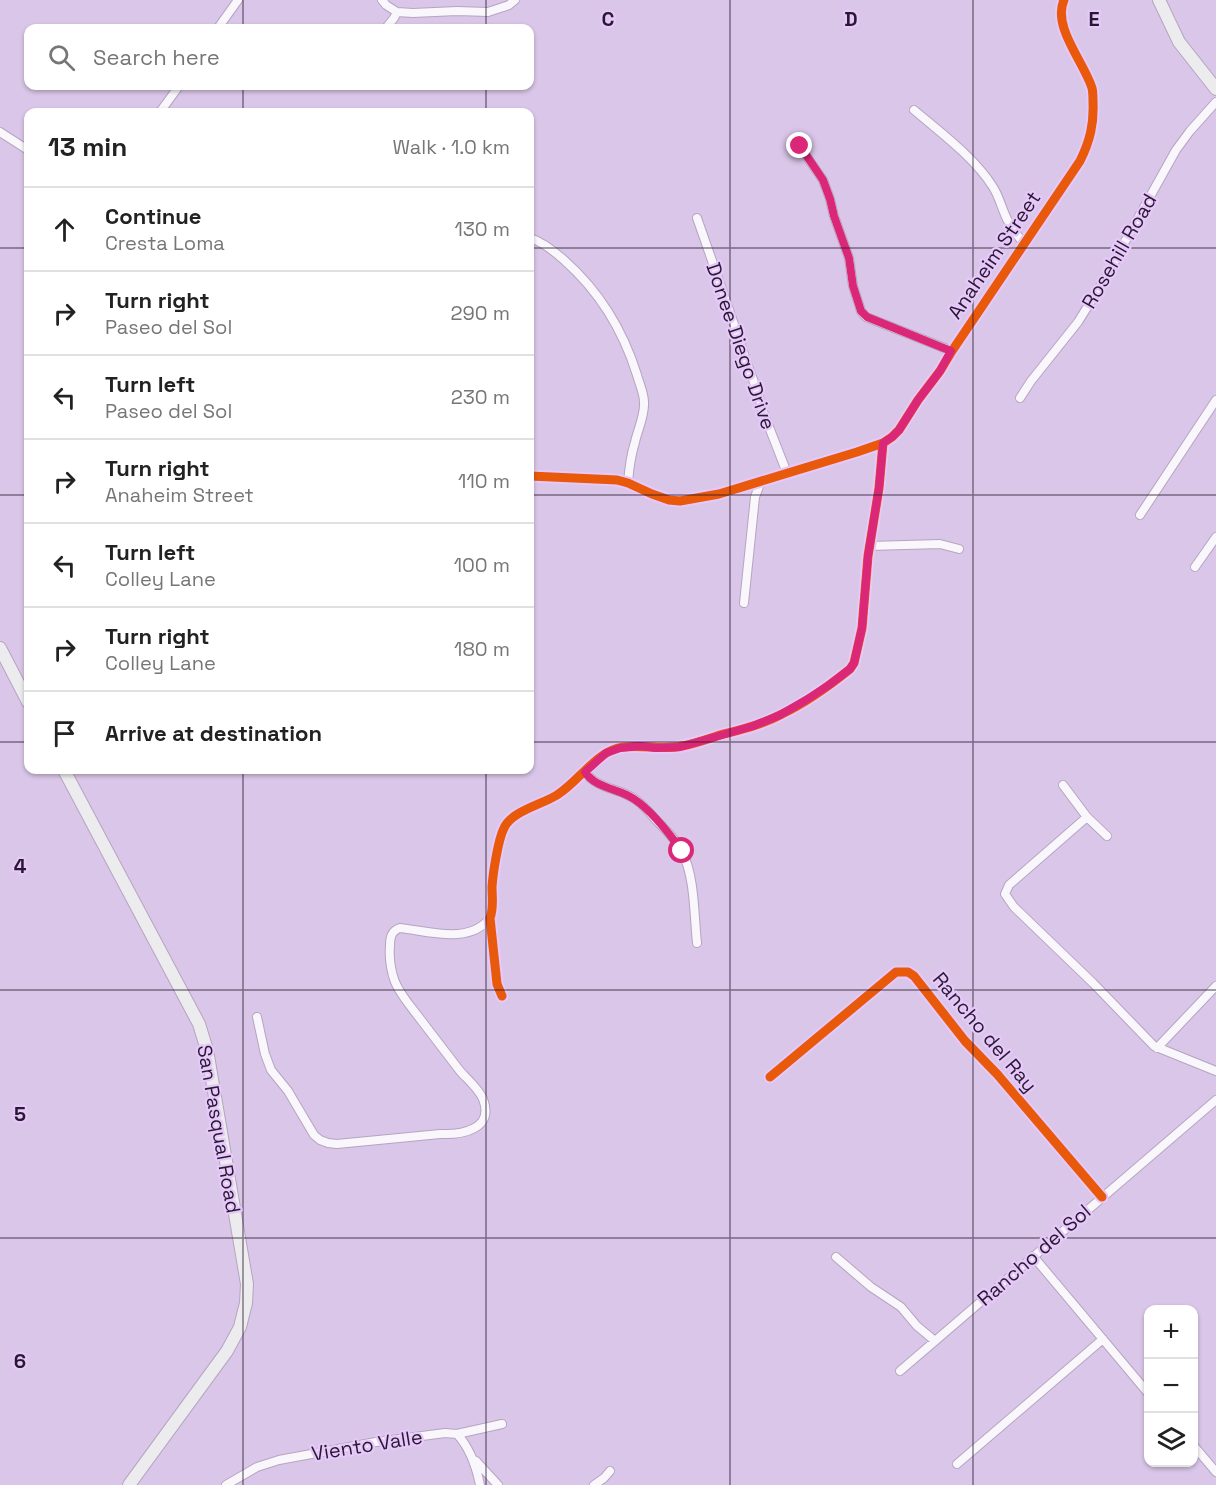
<!DOCTYPE html>
<meta charset="utf-8">
<style>
:root{--surface:#fff;--page:#f2f2f2;--text:#222;--muted:#767676;--line:#e0e0e0}
body{margin:0;font-family:"Space Grotesk",sans-serif;background:var(--page);color:var(--text)}
.controls{position:absolute;right:18px;bottom:18px;display:grid;overflow:hidden;border-radius:12px;box-shadow:0 2px 4px #0004}
.controls button{width:54px;height:54px;display:grid;place-items:center;padding:0;border:0;border-bottom:2px solid var(--line);background:var(--surface);color:var(--text);font:30px sans-serif}
.stop{position:absolute;width:18px;height:18px;margin:-14px;border:4px solid #db2777;border-radius:50%;background:#fff}
.stop.end{background:#db2777;border-color:#fff;box-shadow:0 2px 6px #0008}
.list{margin:0;padding:0;list-style:none}
h2{display:flex;justify-content:space-between;align-items:center;height:78px;margin:0;padding:0 24px;font-size:26px}
h2 small{font-size:20px;font-weight:400;color:var(--muted)}
.list li{display:grid;grid-template-columns:39px 1fr auto;gap:18px;align-items:center;box-sizing:border-box;height:84px;padding:0 24px;border-top:2px solid var(--line)}
.list b{display:block;font-size:22px;white-space:nowrap}
.list p{margin:0;font-size:20px;white-space:nowrap;color:var(--muted)}
.list em{font-size:20px;font-style:normal;color:var(--muted)}
.icon{flex:none;width:33px;height:33px;fill:none;stroke:currentColor;stroke-width:2;stroke-linecap:round;stroke-linejoin:round}
.map{position:relative;flex:none;width:1216px;height:1485px;overflow:hidden}
.search{position:absolute;background:var(--surface);box-shadow:0 2px 4px #0004;left:24px;top:24px;width:510px;height:66px;display:flex;align-items:center;gap:15px;box-sizing:border-box;padding:0 21px;border-radius:12px;color:var(--muted);font-size:22px}
.panel{position:absolute;background:var(--surface);box-shadow:0 2px 4px #0004;left:24px;top:108px;width:510px;height:666px;border-radius:12px}
.map>svg:first-child{display:block}
.lines{fill:none;stroke-linecap:round;stroke-linejoin:round}
.street-casing{stroke:#b5a5c0;stroke-width:10}
.secondary-casing{stroke:#b5a5c0;stroke-width:14}
.street{stroke:#f9f6fc;stroke-width:8}
.secondary{stroke:#ecebed;stroke-width:12}
.cycleway-casing{stroke:#e7c8fb;stroke-width:13}
.cycleway{stroke:#e8590c;stroke-width:9}
.route{stroke:#db2777;stroke-width:8}
.grid{fill:none;stroke:#281930;stroke-width:1.5;stroke-opacity:0.55}
.labels{text-anchor:middle;dominant-baseline:central;stroke-width:4.5;stroke-linejoin:round;paint-order:stroke}
.street-label{font-size:20px;fill:#281930;stroke:#e7c8fb}
.grid-label{font-size:20px;text-anchor:middle;font-weight:bold;fill:#281930;stroke:#e7c8fb;stroke-width:4.5;stroke-linejoin:round;paint-order:stroke}
</style>
<div class="map">
<svg width="1216" height="1485" viewBox="0 0 1216 1485">
<rect width="100%" height="100%" fill="#dac6e8"/>
<g class="lines">
<defs>
<path id="street" d="M 382,0 L 386,5 L 397,12 L 413,13 L 457,11 L 488,12 L 509,5 L 515,0
M 218,28 L 238,0
M 386,28 L 394,18 L 397,12
M 914,110 C 940,132 975,158 993,187 C 1000,198 1002,210 1008,221 C 1012,229 1018,236 1024,244
M 160,112 L 179,86
M 0,132 L 28,150
M 796,141 L 823,180 L 830,199 L 834,216 L 849,258 L 853,286 L 861,311 L 866,317 L 952,351
M 697,218 C 714,266 730,312 746,360 C 751,376 759,392 762,409 L 787,473
M 530,238 C 543,242 554,251 564,260 C 599,291 623,330 637,375 C 639,383 644,393 644,402 C 645,415 638,429 635,442 C 631,455 629,469 628,483
M 1020,398 L 1031,381 L 1078,322 L 1111,269 L 1123,245 L 1176,150 L 1190,131 L 1216,102
M 530,476 L 617,480 L 628,483 L 652,494 L 669,500 L 680,501 L 719,494 L 857,452 L 883,443 L 892,437 L 899,430 L 918,400 L 940,371 L 952,351 L 1080,161 C 1090,141 1094,124 1093,102 C 1093,97 1093,92 1092,88 C 1084,62 1052,27 1064,0
M 1140,515 L 1216,400
M 870,546 L 940,544 L 959,549
M 1195,567 L 1216,537
M 744,603 L 755,497 L 761,481
M 585,772 C 596,788 617,788 633,798 C 642,803 649,812 656,820 C 666,830 676,840 682,852 C 695,876 694,916 697,943
M 1063,785 L 1087,817 L 1107,836
M 1087,817 L 1009,885 L 1005,894 L 1014,907 L 1093,983 L 1154,1046 L 1216,1071
M 502,996 L 497,984 L 490,918 C 494,908 492,898 492,887 C 493,873 498,840 504,828 C 512,811 541,805 557,795 C 578,782 595,754 618,748 C 639,743 661,751 682,746 C 694,744 705,740 717,736 C 739,730 762,725 782,714 C 807,702 829,686 850,669 L 854,663 L 862,628 L 868,556 L 879,488 L 883,443
M 257,1017 L 265,1054 L 271,1070 L 288,1091 L 314,1135 L 320,1140 L 328,1143 L 337,1144 L 440,1134 C 462,1135 495,1129 483,1099 C 479,1089 467,1079 460,1071 C 447,1054 434,1037 421,1020 C 412,1008 401,996 395,982 C 391,971 389,958 390,946 C 390,938 391,931 400,928 C 428,931 469,945 490,918
M 1157,1048 L 1216,986
M 770,1077 L 896,972 L 908,972 L 914,976 L 965,1041 L 997,1074 L 1102,1197
M 1033,1256 L 1148,1393
M 836,1257 L 871,1287 L 901,1307 L 917,1326 L 935,1341
M 900,1371 L 1216,1100
M 457,1434 L 502,1424
M 1194,1446 L 1216,1472
M 476,1461 L 498,1485
M 957,1464 L 1103,1339
M 226,1485 L 257,1467 L 279,1460 L 376,1442 L 445,1433 L 457,1434 C 470,1448 476,1465 480,1485
M 594,1485 L 604,1478 L 610,1471"/>
<path id="secondary" d="M 1159,0 L 1179,42 L 1216,89
M 0,648 L 28,702
M 64,770 L 199,1024 L 207,1050 L 247,1284 L 246,1303 L 240,1327 L 227,1351 L 129,1485"/>
</defs>
<use href="#street" class="street-casing"/>
<use href="#secondary" class="secondary-casing"/>
<use href="#street" class="street"/>
<use href="#secondary" class="secondary"/>
<defs>
<path id="cycleway" d="M 530,476 L 617,480 L 628,483 L 652,494 L 669,500 L 680,501 L 719,494 L 857,452 L 883,443 L 892,437 L 899,430 L 918,400 L 940,371 L 952,351 L 1080,161 C 1090,141 1094,124 1093,102 C 1093,97 1093,92 1092,88 C 1084,62 1052,27 1064,0
M 502,996 L 497,984 L 490,918 C 494,908 492,898 492,887 C 493,873 498,840 504,828 C 512,811 541,805 557,795 C 578,782 595,754 618,748 C 639,743 661,751 682,746 C 694,744 705,740 717,736 C 739,730 762,725 782,714 C 807,702 829,686 850,669 L 854,663 L 862,628 L 868,556 L 879,488 L 883,443
M 770,1077 L 896,972 L 908,972 L 914,976 L 965,1041 L 997,1074 L 1102,1197"/>
</defs>
<use href="#cycleway" class="cycleway-casing"/>
<use href="#cycleway" class="cycleway"/>
</g>
<g class="lines">
<path class="route" d="M 682,851 C 669,833 652,811 634,799 C 618,788 596,789 585,772 L 606,753 L 620,748 L 640,746 L 656,748 L 680,747 L 753,726 L 780,715 L 806,700 L 829,685 L 850,669 L 854,663 L 862,628 L 868,556 L 879,488 L 883,443 L 892,437 L 899,430 L 918,400 L 940,371 L 951,351 L 867,317 L 861,311 L 853,286 L 849,258 L 834,216 L 830,199 L 823,180 L 800,146"/>
</g>
<path class="grid" d="M 243,0 L 243,28M 486,0 L 486,28M 730,0 L 730,1485M 973,0 L 973,1485M 243,86 L 243,112M 486,86 L 486,112M 0,248 L 28,248M 530,248 L 1216,248M 0,495 L 28,495M 530,495 L 1216,495M 0,742 L 28,742M 530,742 L 1216,742M 243,770 L 243,1485M 486,770 L 486,1485M 0,990 L 1216,990M 0,1238 L 1216,1238"/>
<g class="labels">
<g class="street-label">
<text transform="translate(1119 251) rotate(-60)">Rosehill Road</text>
<text transform="translate(994 255) rotate(-56)">Anaheim Street</text>
<text transform="translate(741 346) rotate(71)">Donee Diego Drive</text>
<text transform="translate(985 1032) rotate(50)">Rancho del Ray</text>
<text transform="translate(219 1129) rotate(80)">San Pasqual Road</text>
<text transform="translate(1034 1255) rotate(-41)">Rancho del Sol</text>
<text transform="translate(367 1445) rotate(-9)">Viento Valle</text>
</g>
</g>
<g class="grid-label">
<text x="608" y="26">C</text>
<text x="851" y="26">D</text>
<text x="1094" y="26">E</text>
<text x="20" y="873">4</text>
<text x="20" y="1121">5</text>
<text x="20" y="1368">6</text>
</g>
</svg>
<div class="controls">
<button>+</button>
<button>−</button>
<button><svg class="icon" aria-label="layers" viewBox="0 0 24 24"><path d="M12 4l9 5-9 5-9-5zM3 14l9 5 9-5"/></svg></button>
</div>
<div class="stop" style="left:682px;top:851px"></div>
<div class="stop end" style="left:800px;top:146px"></div>
<div class="search"><svg class="icon" aria-label="search" viewBox="0 0 24 24"><circle cx="10" cy="10" r="6"/><path d="M15 15l6 6"/></svg>Search here</div>
<section class="panel">
<h2>13 min<small>Walk · 1.0 km</small></h2>
<ul class="list">
<li><svg class="icon" aria-label="ahead" viewBox="0 0 24 24"><path d="M12 20V5M6 11l6-6 6 6"/></svg><div><b>Continue</b><p>Cresta Loma</p></div><em>130 m</em></li>
<li><svg class="icon" aria-label="right" viewBox="0 0 24 24"><path d="M7 20v-9h11M14 6l5 5-5 5"/></svg><div><b>Turn right</b><p>Paseo del Sol</p></div><em>290 m</em></li>
<li><svg class="icon" aria-label="left" viewBox="0 0 24 24"><path d="M17 20v-9H6M10 6l-5 5 5 5"/></svg><div><b>Turn left</b><p>Paseo del Sol</p></div><em>230 m</em></li>
<li><svg class="icon" aria-label="right" viewBox="0 0 24 24"><path d="M7 20v-9h11M14 6l5 5-5 5"/></svg><div><b>Turn right</b><p>Anaheim Street</p></div><em>110 m</em></li>
<li><svg class="icon" aria-label="left" viewBox="0 0 24 24"><path d="M17 20v-9H6M10 6l-5 5 5 5"/></svg><div><b>Turn left</b><p>Colley Lane</p></div><em>100 m</em></li>
<li><svg class="icon" aria-label="right" viewBox="0 0 24 24"><path d="M7 20v-9h11M14 6l5 5-5 5"/></svg><div><b>Turn right</b><p>Colley Lane</p></div><em>180 m</em></li>
<li><svg class="icon" aria-label="arrive" viewBox="0 0 24 24"><path d="M6 21V4h12l-3 4 3 4H6"/></svg><div><b>Arrive at destination</b></div></li>
</ul>
</section>
</div>
